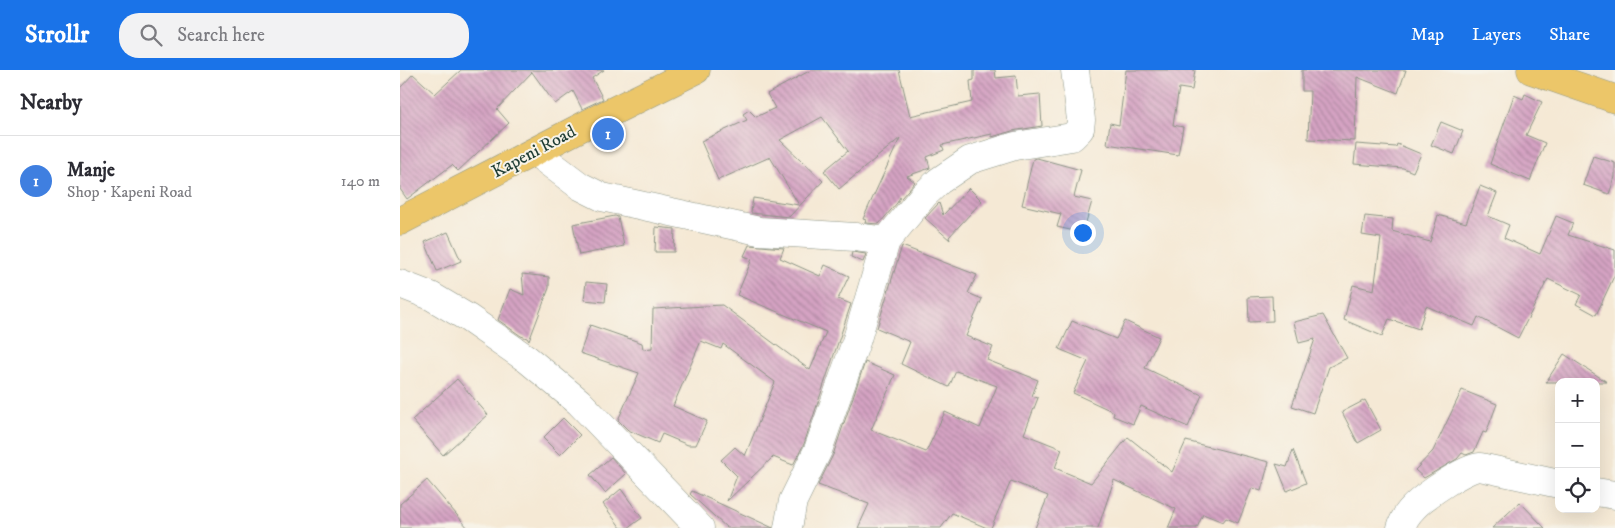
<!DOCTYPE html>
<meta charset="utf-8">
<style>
:root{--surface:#fff;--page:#f2f2f3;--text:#2b2b33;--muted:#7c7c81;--line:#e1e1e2;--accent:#1a73e8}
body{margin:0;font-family:"IM FELL DW Pica",serif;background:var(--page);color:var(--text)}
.controls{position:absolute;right:15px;bottom:15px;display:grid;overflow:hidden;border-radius:10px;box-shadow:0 5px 20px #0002}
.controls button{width:45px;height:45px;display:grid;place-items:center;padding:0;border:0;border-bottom:1px solid var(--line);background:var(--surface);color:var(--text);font:25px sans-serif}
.you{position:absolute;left:682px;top:162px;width:18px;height:18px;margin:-12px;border:4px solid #fff;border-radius:50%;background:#1a73e8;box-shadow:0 0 0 8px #1a73e833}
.badge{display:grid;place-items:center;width:32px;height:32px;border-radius:50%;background:var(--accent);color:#fff;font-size:16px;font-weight:700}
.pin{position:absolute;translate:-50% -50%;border:2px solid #fff;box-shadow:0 1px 5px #0006}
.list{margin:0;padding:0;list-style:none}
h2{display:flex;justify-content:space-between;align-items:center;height:65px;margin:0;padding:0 20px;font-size:21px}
h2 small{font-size:16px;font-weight:400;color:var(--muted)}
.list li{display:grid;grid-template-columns:32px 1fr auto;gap:15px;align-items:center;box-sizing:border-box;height:90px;padding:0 20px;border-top:1px solid var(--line)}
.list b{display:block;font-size:19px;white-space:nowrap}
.list p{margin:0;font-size:16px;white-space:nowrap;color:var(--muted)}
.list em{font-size:16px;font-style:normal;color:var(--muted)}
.icon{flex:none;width:28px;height:28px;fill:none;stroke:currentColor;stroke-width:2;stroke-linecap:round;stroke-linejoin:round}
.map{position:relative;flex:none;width:1215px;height:458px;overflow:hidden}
header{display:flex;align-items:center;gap:30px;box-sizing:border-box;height:70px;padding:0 25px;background:var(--accent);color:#fff}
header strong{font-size:24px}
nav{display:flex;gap:28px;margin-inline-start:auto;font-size:18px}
.search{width:350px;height:45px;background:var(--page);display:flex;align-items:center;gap:12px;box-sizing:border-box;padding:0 18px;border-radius:20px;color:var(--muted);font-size:19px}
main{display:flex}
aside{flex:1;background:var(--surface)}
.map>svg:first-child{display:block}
.building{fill:url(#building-back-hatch)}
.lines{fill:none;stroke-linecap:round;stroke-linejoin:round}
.minor-casing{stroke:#8a9384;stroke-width:29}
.major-casing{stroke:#8a9384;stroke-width:29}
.minor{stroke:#fff;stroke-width:28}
.major{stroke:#ecc669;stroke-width:28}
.labels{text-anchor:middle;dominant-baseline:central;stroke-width:4;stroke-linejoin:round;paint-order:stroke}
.street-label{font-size:18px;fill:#1f3d34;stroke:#f7f3e8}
</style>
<header>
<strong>Strollr</strong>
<div class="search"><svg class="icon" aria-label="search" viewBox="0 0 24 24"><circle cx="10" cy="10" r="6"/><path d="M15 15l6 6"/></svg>Search here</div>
<nav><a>Map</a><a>Layers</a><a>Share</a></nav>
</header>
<main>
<aside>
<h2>Nearby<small></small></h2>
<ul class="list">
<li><span class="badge" style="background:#3f7fe0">1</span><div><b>Manje</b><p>Shop · Kapeni Road</p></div><em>140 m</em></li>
</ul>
</aside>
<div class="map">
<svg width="1215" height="458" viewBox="0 0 1215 458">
<defs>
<pattern id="building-back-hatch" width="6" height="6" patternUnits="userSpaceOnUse" patternTransform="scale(1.25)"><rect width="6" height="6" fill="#d5a3c3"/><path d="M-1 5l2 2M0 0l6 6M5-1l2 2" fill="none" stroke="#ac869f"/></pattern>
</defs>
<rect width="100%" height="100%" fill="#f7f3e8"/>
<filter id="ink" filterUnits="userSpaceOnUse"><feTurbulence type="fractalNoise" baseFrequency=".02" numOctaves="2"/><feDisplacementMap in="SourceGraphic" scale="10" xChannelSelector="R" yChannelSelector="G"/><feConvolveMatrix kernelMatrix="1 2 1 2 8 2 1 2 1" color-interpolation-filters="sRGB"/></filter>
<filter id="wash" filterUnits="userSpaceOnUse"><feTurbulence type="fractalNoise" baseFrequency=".0096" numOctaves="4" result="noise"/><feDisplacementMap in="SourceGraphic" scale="20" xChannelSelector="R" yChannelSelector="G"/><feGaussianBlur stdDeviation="1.12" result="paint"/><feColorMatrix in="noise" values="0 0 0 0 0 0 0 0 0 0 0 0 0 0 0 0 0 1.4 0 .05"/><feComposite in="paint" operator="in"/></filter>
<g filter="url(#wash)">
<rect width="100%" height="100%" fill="#f5e9d5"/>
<g id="blocks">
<path class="building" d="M 61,0 L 204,0 L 192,8 L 203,29 L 182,39 L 173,21 L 155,34 L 132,2 L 97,39 L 109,53 L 58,101 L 52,95 L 7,129 L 0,119 L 0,18 L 13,4 L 35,24 Z
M 411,0 L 499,0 L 510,46 L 572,32 L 570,11 L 574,10 L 574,0 L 595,0 L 596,8 L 616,6 L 618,26 L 640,24 L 642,56 L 612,61 L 592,67 L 592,64 L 542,75 L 544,80 L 527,87 L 530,98 L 507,106 L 515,112 L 501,128 L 500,127 L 497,133 L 479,154 L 465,153 L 466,150 L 463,149 L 500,68 L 439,119 L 424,101 L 448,81 L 422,47 L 380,70 L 423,111 L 389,147 L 351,143 L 353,128 L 399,135 L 370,87 L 318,110 L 301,71 L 347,50 L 343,44 L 349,40 L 356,47 L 375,38 L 367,24 Z
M 726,0 L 795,0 L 792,20 L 779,18 L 773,55 L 783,57 L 778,85 L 707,74 L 710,53 L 719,55 Z
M 902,0 L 1006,0 L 998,23 L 957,7 L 955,71 L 908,69 L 910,21 L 902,21 Z
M 1125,24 L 1142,32 L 1126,65 L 1145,73 L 1130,111 L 1090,94 L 1114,25 L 1123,29 Z
M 1041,52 L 1063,61 L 1054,84 L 1031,75 Z
M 956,74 L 996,77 L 997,74 L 1021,84 L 1013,102 L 1003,98 L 954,94 Z
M 1193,86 L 1215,93 L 1215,107 L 1209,124 L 1183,115 Z
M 637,88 L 681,100 L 674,127 L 692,131 L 683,163 L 657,157 L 661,144 L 622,135 L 633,89 Z
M 1080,116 L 1097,123 L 1088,146 L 1109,155 L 1104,168 L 1140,184 L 1156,146 L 1173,153 L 1168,165 L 1215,180 L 1215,204 L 1196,245 L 1176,234 L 1181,225 L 1148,209 L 1118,268 L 1078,247 L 1074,256 L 1026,236 L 1019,259 L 989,249 L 982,266 L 944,250 L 953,215 L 974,220 L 981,168 L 962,165 L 965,146 L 993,149 L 992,161 L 1030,172 L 1038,145 L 1066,153 Z
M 569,118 L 582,131 L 549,167 L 550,170 L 525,148 L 539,133 L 543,145 Z
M 215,146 L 218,147 L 224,176 L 179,185 L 173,154 Z
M 256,157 L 275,159 L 274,182 L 255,182 Z
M 48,162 L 61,191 L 37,201 L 25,172 Z
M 349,175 L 384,178 L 380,188 L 420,206 L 425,195 L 449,206 L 438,229 L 451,234 L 404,374 L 393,395 L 373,387 L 327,431 L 337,406 L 321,390 L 335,377 L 345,386 L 375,312 L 323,274 L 321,279 L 301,271 L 273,336 L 307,351 L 296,375 L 288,375 L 262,364 L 258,373 L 228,360 L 218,350 L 239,303 L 180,283 L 190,255 L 242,273 L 243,279 L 252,278 L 253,239 L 322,235 L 410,300 L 426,262 L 337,225 L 352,189 L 344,186 Z
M 502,176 L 577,205 L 568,223 L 582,229 L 566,266 L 593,277 L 587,290 L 638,310 L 632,326 L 638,328 L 624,364 L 662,379 L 655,398 L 691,413 L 728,367 L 772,402 L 786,371 L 869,392 L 861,421 L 852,418 L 838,453 L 826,448 L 823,452 L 803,444 L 797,458 L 768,458 L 776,439 L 714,410 L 698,458 L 635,458 L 648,426 L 611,411 L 591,458 L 587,458 L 552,443 L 541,458 L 458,458 L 469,434 L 418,415 L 433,385 L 465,292 L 495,305 L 471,360 L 526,382 L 545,342 L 580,358 L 597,316 L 556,301 L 549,317 L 501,294 L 510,272 L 477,258 Z
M 452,182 L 466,184 L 463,192 L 451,187 Z
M 122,204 L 149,207 L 149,218 L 129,271 L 127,268 L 121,266 L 98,250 L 110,219 L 124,225 Z
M 186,212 L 207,214 L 205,232 L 184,230 Z
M 872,226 L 873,251 L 849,252 L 848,227 Z
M 923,245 L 947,288 L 929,297 L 913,343 L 892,336 L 915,269 L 899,273 L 894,252 Z
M 672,251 L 716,269 L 725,251 L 759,267 L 745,298 L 802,325 L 788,357 L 741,336 L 733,354 L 713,346 L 714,342 L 673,323 L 688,291 L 659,279 Z
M 1164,284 L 1207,312 L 1146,312 Z
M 57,309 L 88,345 L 43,385 L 12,350 Z
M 1062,320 L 1097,334 L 1086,363 L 1083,362 L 1074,382 L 1066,385 L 1062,383 L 1057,389 L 1024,408 L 1015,400 L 1033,381 Z
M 965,330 L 981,360 L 958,373 L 942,342 Z
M 163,348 L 180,365 L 160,385 L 143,368 Z
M 893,380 L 906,413 L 887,421 L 876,394 L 887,397 Z
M 211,387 L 226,404 L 205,423 L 190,405 Z
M 27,410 L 68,458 L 0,458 L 0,434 Z
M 221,419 L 242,448 L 228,458 L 221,458 L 203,434 Z
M 292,421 L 373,458 L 327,458 L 290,424 Z
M 1120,432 L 1145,458 L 1092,458 Z"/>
</g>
</g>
<g filter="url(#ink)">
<use href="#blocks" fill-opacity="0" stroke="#8a9384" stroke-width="1"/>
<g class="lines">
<defs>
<path id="minor" d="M 135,82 L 180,116 L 202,127 L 359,161 L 455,167 L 486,171
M 0,214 L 31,226 L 68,248 L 127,289 L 179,332 L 300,458
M 1196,422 L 1215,425
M 388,458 L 393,431 L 418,380 L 457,269 L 486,171 L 524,125 L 539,111 L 570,90 L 615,76 L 672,67 L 680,59 L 681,50 L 675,0
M 1001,458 C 1003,451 1008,443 1013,438 C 1024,426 1065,398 1080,397 L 1159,414"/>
<path id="major" d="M 1131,0 L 1215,29
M 0,151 L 195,50 L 296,0"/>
</defs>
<use href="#minor" class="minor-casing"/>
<use href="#major" class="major-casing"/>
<use href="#minor" class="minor"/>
<use href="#major" class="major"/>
</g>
</g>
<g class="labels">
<g class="street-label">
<text transform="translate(134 82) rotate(-28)">Kapeni Road</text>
</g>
</g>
</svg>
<div class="controls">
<button>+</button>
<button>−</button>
<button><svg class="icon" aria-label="locate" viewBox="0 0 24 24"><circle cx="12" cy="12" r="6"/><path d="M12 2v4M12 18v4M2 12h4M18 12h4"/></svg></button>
</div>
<div class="you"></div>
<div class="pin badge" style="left:208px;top:64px;background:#3f7fe0">1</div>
</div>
</main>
